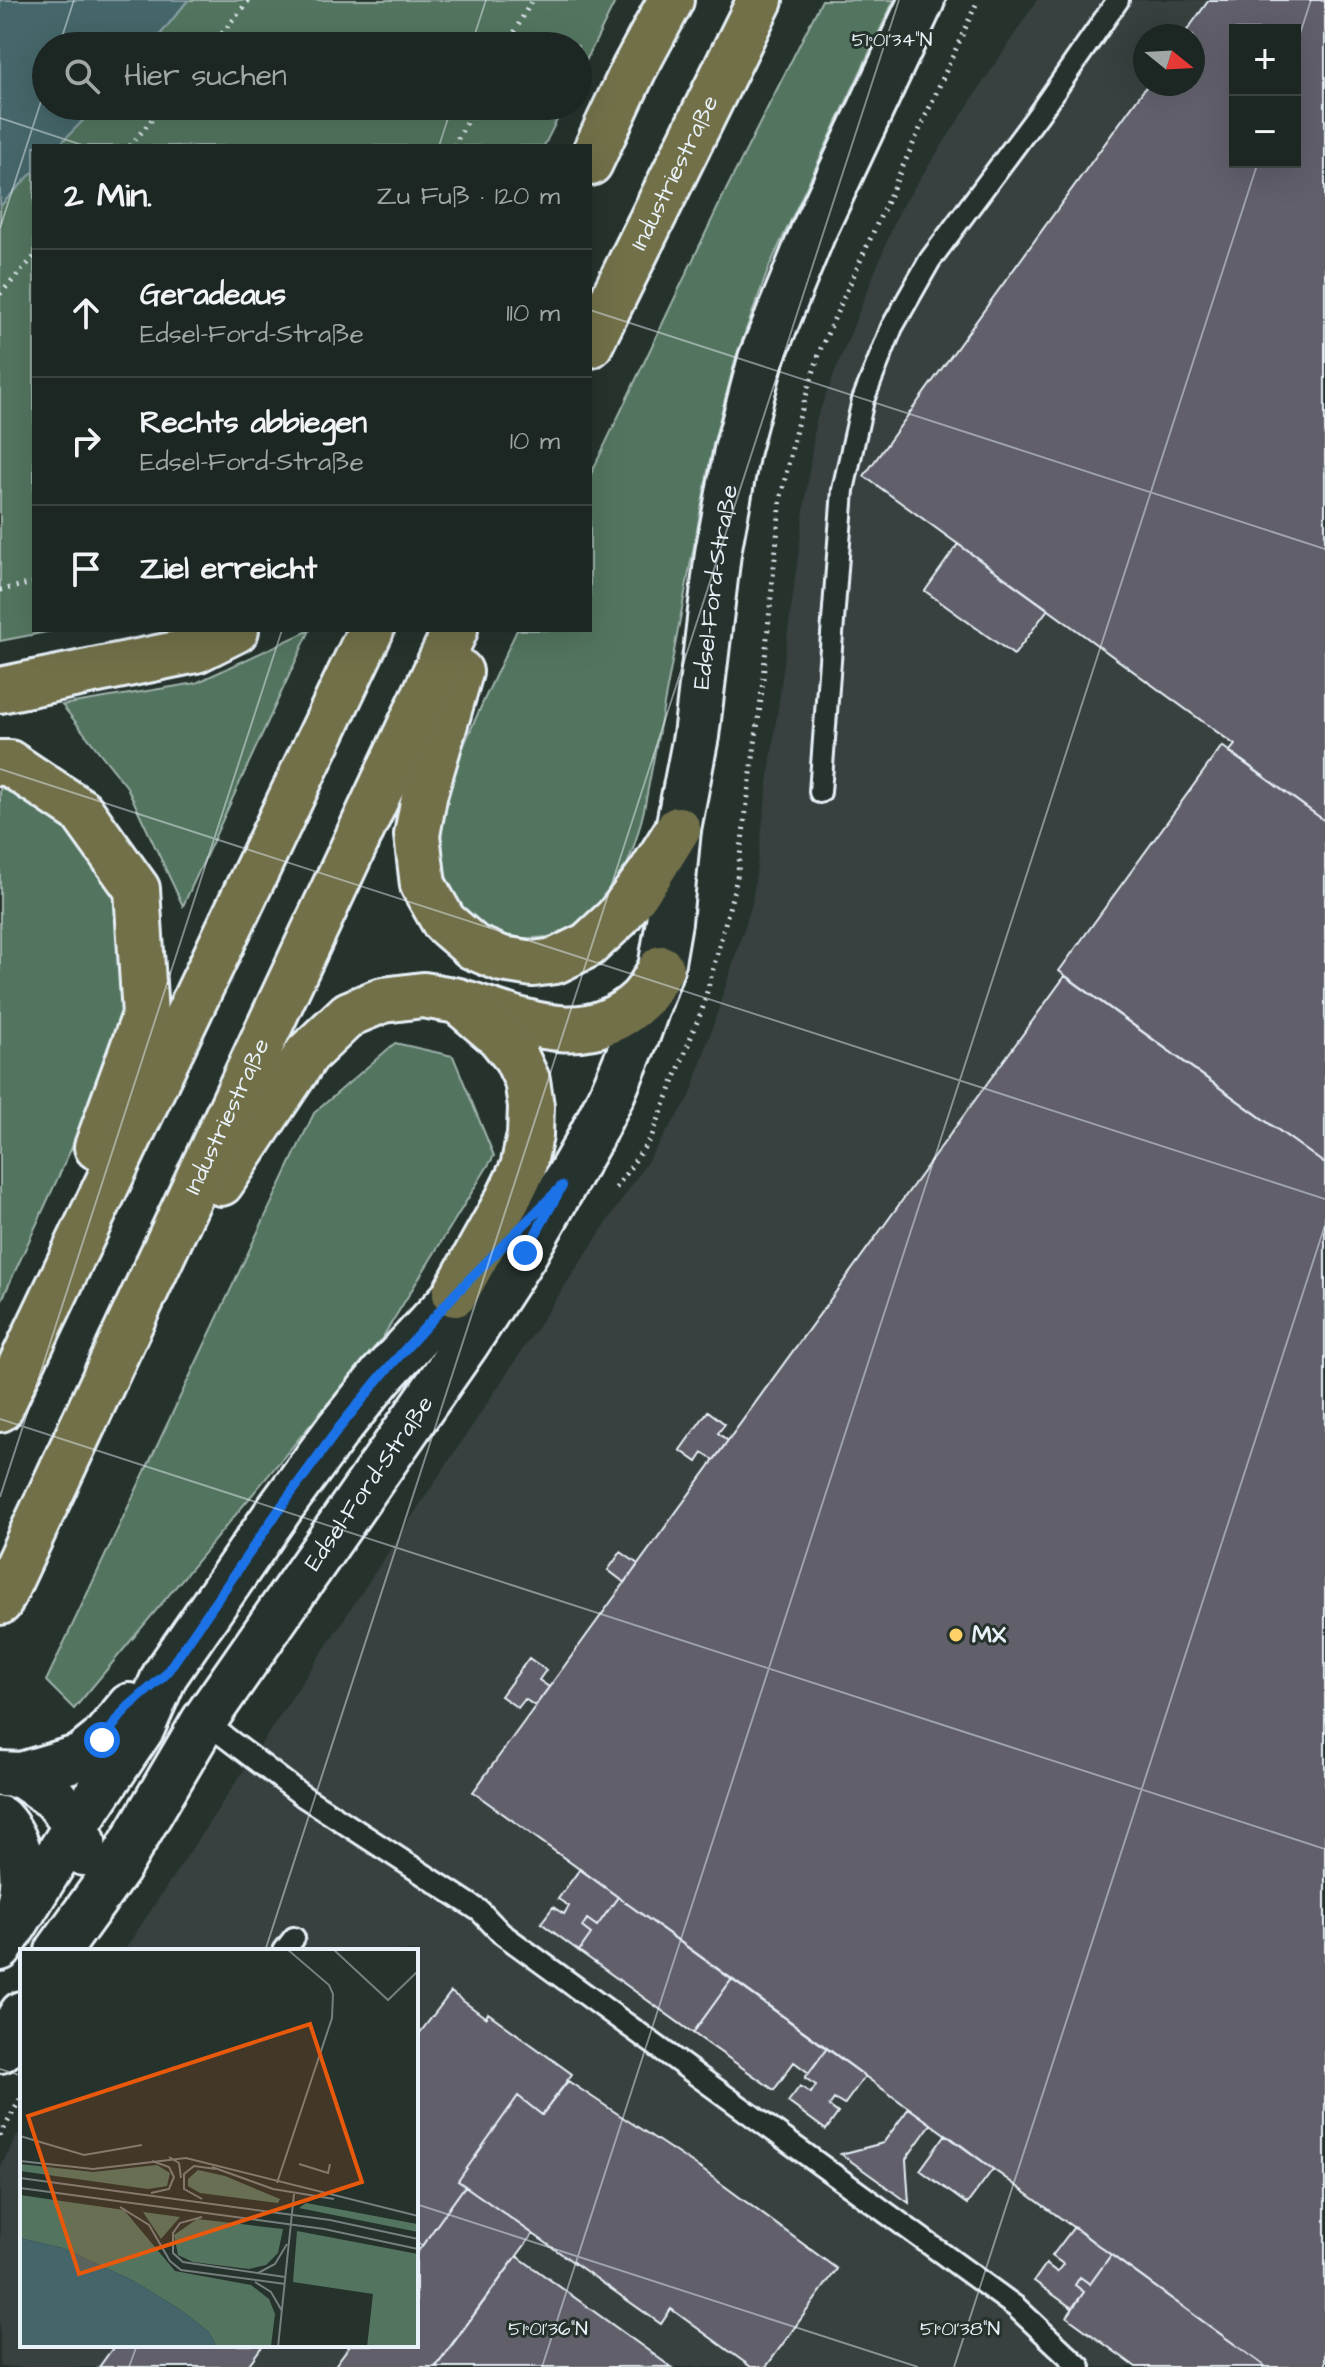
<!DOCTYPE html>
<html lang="de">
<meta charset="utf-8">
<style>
:root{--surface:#1c2622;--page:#252e2a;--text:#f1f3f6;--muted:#a0a5a5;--line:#3a4340}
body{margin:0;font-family:"Architects Daughter",sans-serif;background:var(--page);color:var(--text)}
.controls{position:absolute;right:24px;top:24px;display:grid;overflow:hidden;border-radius:0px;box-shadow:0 8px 32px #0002}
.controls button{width:72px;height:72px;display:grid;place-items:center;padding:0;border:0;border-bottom:2px solid var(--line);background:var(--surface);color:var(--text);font:40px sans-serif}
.compass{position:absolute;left:1133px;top:24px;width:72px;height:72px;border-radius:50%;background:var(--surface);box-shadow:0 8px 32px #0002;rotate:108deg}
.stop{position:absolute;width:24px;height:24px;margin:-18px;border:6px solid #1a73e8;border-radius:50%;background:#fff}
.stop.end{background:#1a73e8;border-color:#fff;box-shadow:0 2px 8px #0008}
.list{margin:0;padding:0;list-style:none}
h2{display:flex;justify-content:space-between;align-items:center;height:104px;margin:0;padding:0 32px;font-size:34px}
h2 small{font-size:26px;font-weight:400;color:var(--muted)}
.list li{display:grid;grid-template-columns:52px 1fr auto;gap:24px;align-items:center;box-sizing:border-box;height:128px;padding:0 32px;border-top:2px solid var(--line)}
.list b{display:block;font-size:30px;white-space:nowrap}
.list p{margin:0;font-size:26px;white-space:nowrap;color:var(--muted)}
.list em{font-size:26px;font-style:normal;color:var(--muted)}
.icon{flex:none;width:44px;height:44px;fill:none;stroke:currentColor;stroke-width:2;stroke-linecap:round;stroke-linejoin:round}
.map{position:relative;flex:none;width:1325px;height:2367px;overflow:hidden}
.search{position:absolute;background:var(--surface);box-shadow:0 8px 32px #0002;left:32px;top:32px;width:560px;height:88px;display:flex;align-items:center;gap:20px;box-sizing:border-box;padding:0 28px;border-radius:44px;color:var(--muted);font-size:30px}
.panel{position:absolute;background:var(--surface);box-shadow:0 8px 32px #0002;left:32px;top:144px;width:560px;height:488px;border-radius:0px}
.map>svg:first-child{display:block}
.built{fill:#38403f;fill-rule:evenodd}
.green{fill:#53745f;stroke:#9eb2ac;stroke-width:2}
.water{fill:#44666b;stroke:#869ea3;stroke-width:2}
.building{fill:#615e6a;stroke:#e8f1f8;stroke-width:2;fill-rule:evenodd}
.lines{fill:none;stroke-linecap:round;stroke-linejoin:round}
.service-casing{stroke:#e8f1f8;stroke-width:26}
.tertiary-casing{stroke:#e8f1f8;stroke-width:50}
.trunk-casing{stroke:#e8f1f8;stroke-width:50}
.path{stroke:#e8f1f8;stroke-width:5;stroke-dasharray:2 6;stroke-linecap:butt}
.service{stroke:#26332d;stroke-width:20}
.tertiary{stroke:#26332d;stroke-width:44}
.trunk{stroke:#716f4a;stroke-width:44}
.route{stroke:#1a73e8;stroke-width:10}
.ticks{fill:none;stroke:#e8f1f8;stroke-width:2;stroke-opacity:0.45}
.poi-dot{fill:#ffd166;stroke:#26332d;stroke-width:3}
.labels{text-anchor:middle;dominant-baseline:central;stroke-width:6;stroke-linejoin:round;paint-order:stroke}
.street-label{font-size:24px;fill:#e8f1f8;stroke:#26332d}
.poi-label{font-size:24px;font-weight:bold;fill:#e8f1f8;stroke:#26332d;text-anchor:start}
.inset-road{fill:none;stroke:#747f7e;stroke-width:2}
.view{fill:#e8590c;fill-opacity:0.15;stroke:#e8590c;stroke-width:4}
.inset-edge{fill:none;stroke:#e8f1f8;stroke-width:4}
.ticks-label{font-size:20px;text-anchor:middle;fill:#e8f1f8;stroke:#26332d;stroke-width:6;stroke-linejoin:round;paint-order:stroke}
</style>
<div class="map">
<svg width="1325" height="2367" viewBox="0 0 1325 2367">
<rect width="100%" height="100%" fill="#26332d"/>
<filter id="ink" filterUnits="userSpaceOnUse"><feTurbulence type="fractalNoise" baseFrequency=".0125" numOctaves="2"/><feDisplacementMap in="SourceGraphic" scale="16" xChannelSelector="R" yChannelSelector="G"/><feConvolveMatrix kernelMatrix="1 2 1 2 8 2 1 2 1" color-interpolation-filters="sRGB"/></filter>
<g filter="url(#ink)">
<path class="built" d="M 1037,0 L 1325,0 L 1325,2367 L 0,2367 L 0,2168 L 22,2127 L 22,2345 L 416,2345 L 416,1951 L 124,1951 L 690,1097 L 752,904 L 816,420 L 899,211 ZM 1235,30 L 1295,30 L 1295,162 L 1235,162 ZM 1145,36 L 1193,36 L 1193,84 L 1145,84 Z"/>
<path class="green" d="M 188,0 L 616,0 L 578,77 L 578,46 L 151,46 Z
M 822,0 L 894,0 L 770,265 L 736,357 L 713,445 L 644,810 C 634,851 620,899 582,924 C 567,934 548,938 530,938 C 518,938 505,937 494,933 C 452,915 436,862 439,820 C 440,801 449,780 457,762 C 475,717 496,674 517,630 L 590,630 L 590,476 L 727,188 Z
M 97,106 L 564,106 L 544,146 L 58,146 Z
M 34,171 L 34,630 L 57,630 L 0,641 L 0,206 Z
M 310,630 L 183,906 L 127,787 L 62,705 L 196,683 Z
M 0,787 L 56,815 L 114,894 L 128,1025 L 0,1304 Z
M 395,1043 L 453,1056 L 494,1156 L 381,1340 L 74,1709 L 46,1681 L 314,1113 Z"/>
<path class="water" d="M 0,0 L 188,0 L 151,46 L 46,46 L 46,106 L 97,106 L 58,146 L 34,146 L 34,171 L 0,206 Z"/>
<path class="building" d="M 1209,0 L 1325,0 L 1325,821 L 1229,752 L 1235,745 L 864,476 L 1148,84 L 1193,84 L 1193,36 L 1183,36 ZM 1235,30 L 1295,30 L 1295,162 L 1235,162 Z
M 958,544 L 1048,609 L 1014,655 L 925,591 Z
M 1222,746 L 1325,821 L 1325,1164 L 1059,971 Z
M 1065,976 L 1325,1164 L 1325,2367 L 1266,2367 L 473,1792 Z
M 708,1411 L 725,1424 L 718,1433 L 728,1441 L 714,1460 L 703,1453 L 697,1462 L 680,1450 Z
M 621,1552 L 638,1564 L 625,1583 L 608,1570 Z
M 529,1658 L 546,1670 L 539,1680 L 549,1687 L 535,1706 L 525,1699 L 518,1708 L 501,1696 Z
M 580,1869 L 618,1897 L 597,1926 L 587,1919 L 582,1927 L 591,1934 L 579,1951 L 541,1923 L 553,1907 L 564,1914 L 569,1906 L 558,1899 Z
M 618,1897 L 732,1979 L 693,2033 L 579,1951 L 591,1934 L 582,1927 L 587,1919 L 597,1926 Z
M 732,1979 L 827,2048 L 809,2073 L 794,2062 L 774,2090 L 693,2033 Z
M 451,1992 L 486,2018 L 488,2013 L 572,2074 L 542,2115 L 518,2096 L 458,2181 L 465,2186 L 422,2246 L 416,2242 L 416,2038 Z
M 827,2048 L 865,2076 L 844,2105 L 834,2099 L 829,2106 L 838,2113 L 826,2130 L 788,2102 L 800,2086 L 811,2093 L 816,2085 L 805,2078 Z
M 568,2081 L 704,2171 L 837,2269 L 766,2367 L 751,2367 L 671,2309 L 661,2324 L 458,2181 L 518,2096 L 542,2115 Z
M 909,2108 L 931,2124 L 906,2159 L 909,2203 L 841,2154 L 883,2143 Z
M 946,2134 L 993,2169 L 967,2204 L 920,2170 Z
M 465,2186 L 533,2234 L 435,2367 L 334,2367 L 350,2345 L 416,2345 L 416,2254 Z
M 1074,2227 L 1111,2255 L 1090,2284 L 1080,2277 L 1075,2285 L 1084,2292 L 1072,2308 L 1034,2281 L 1046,2264 L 1057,2272 L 1063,2264 L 1052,2256 Z
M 1111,2255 L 1266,2367 L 1136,2367 L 1067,2317 L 1084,2292 L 1075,2285 L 1080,2277 L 1090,2284 Z
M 517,2256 L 671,2367 L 436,2367 Z
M 115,2345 L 263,2345 L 247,2367 L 99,2367 Z"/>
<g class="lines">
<defs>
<path id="service" d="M 820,792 L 843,490 L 863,400 L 892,327 L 930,260 L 1038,115 L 1118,0
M 204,1721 L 303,1796 L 480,1911 L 501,1933 L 1016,2307 L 1080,2367
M 284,1951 L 294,1938"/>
<g id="tertiary">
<path d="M 0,1774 L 21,1775 L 55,1798 L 76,1826 L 83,1841 L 84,1853"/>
<path d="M 21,1775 L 81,1757 L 102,1740 L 130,1706"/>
<path d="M 0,1819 C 23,1844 28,1881 16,1913"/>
<path d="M 0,1948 L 76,1826 L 142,1728 L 165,1675 L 281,1507 L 339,1428 L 382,1375 L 481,1268"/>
<path id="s1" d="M 58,1951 L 117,1869 L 204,1721 L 466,1344 L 525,1253 L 588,1142 L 613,1092 L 638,1033 L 661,968 L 669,922 L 678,829 L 696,736 L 718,553 L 737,450 L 761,359 L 813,232 L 922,0"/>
<path d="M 0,2050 L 22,2014"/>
</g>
<g id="trunk">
<path d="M 590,163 L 634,69 L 671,0"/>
<path id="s2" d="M 590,345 L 760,0"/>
<path d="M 460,672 L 425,792 L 417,835 L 423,885 L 444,922 L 473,947 L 502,959 L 533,964 L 555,961 L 588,945 L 617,918 L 650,874 L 678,829"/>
<path d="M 0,690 L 196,650 L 236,630"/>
<path d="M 0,763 L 9,763 L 81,811 L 137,889 L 145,1015 L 97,1147"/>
<path d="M 468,1004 C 527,1023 588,1050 640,1000 C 649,991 655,979 661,968"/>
<path d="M 221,1183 L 307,1054 L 349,1014 L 383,1000 L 423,995 L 458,1001 L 499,1036 L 516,1057 L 527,1080 L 531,1106 L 530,1135 L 523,1168 L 508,1199 L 455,1294"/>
<path d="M 0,1409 L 371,630"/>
<path id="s3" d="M 0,1602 L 455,630"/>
</g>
</defs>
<use href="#service" class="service-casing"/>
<use href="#tertiary" class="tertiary-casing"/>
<use href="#trunk" class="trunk-casing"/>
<path class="path" d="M 212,46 L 249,0
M 507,46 L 532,0
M 130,146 L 163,106
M 454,146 L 475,106
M 0,294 L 34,257
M 0,590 L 34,583
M 616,1188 L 652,1136 L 703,1007 L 737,878 L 761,699 L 781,497 L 797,425 L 821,348 L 978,0
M 0,2136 L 22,2096"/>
<use href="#service" class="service"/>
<use href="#tertiary" class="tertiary"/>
<use href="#trunk" class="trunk"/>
</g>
</g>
<g class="lines" filter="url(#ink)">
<path class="route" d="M 102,1740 L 127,1708 L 165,1675 L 281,1507 L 339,1428 L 382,1375 L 455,1294 L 562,1186 L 525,1253"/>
</g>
<path class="ticks" d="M 59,46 L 74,0M 471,46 L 486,0M 1295,49 L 1311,0M 0,118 L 85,146M 439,146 L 452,106M 0,228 L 46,86M 590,310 L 1325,549M 0,769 L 1325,1199M 0,1419 L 1325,1849M 0,1497 L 282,630M 265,1951 L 899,0M 0,2069 L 22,2076M 416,2204 L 918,2367M 129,2367 L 137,2345M 542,2367 L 1258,162M 954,2367 L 1325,1225"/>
<circle class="poi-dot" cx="956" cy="1635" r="8"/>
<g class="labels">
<g class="street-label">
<text stroke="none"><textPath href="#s2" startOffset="192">Industriestraße</textPath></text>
<text stroke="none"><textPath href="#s1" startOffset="1542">Edsel-Ford-Straße</textPath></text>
<text stroke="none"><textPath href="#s3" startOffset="536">Industriestraße</textPath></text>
<text stroke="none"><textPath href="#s1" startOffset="562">Edsel-Ford-Straße</textPath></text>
</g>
<g class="poi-label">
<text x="972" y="1635">MX</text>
</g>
</g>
<g transform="translate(20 1949)">
<rect width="398" height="398" fill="#26332d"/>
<path d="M 0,215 L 73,223 L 137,216 L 150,224 L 147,237 L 128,240 L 0,222 ZM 178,221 L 205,227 L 260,250 L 258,254 L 180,244 L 168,237 L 168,230 ZM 0,246 L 104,261 L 155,322 L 231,336 L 249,350 L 255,365 L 251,397 L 197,398 L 189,383 L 161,361 L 114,332 L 43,299 L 0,289 ZM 286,254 L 397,275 L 398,283 L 279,259 ZM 123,263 L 160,268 L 141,290 ZM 177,270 L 263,280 L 258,304 L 246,316 L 229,320 L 173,313 L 158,306 L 154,286 ZM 277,282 L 398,305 L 398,398 L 347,398 L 353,345 L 273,333 Z" fill="#53745f"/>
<path d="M 0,289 L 43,299 L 114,332 L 161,361 L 189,383 L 197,398 L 0,398 Z" fill="#44666b"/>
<path class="inset-road" d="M 313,0 L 368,51 L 398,22M 0,187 L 64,206 L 122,196M 149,208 L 159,214 L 161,229M 0,212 L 73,220 L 166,209 L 398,267M 279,215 L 308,224 L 310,215M 192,218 L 253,240 L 314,250M 0,229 L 310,271 L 398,290M 257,234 L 312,69 L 313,45 L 309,36 L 267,0M 0,239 L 304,280 L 398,300M 131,244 L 149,240 L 154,228 L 149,218 L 132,212M 182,250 L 164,240 L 164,225 L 174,217 L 196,220M 100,258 L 129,276 L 150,312 L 161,321 L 265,335M 182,268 L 160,274 L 153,284 L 153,304 L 163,313 L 265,328M 238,324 L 255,315 L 267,295M 235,333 L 251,343 L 262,362M 258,398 L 274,245"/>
<path class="view" d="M 290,75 L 342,233 L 59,325 L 8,167 Z"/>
<rect width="398" height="398" class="inset-edge"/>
</g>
<g class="ticks-label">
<text x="892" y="46">51°01'34"N</text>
<text x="548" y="2335">51°01'36"N</text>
<text x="960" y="2335">51°01'38"N</text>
</g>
</svg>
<div class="controls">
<button>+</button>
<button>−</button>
</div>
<svg class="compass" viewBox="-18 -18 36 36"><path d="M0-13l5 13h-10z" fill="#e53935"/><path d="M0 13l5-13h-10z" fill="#a0a5a5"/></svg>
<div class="stop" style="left:102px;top:1740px"></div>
<div class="stop end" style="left:525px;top:1253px"></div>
<div class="search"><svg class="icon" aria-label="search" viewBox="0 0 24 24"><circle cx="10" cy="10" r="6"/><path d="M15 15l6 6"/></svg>Hier suchen</div>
<section class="panel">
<h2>2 Min.<small>Zu Fuß · 120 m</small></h2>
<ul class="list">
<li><svg class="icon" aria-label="ahead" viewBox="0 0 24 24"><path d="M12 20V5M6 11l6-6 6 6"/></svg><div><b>Geradeaus</b><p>Edsel-Ford-Straße</p></div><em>110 m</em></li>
<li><svg class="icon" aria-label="right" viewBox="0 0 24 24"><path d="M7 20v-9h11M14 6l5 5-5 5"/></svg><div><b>Rechts abbiegen</b><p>Edsel-Ford-Straße</p></div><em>10 m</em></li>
<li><svg class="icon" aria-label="arrive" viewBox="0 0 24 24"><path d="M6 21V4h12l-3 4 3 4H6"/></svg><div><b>Ziel erreicht</b></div></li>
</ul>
</section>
</div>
